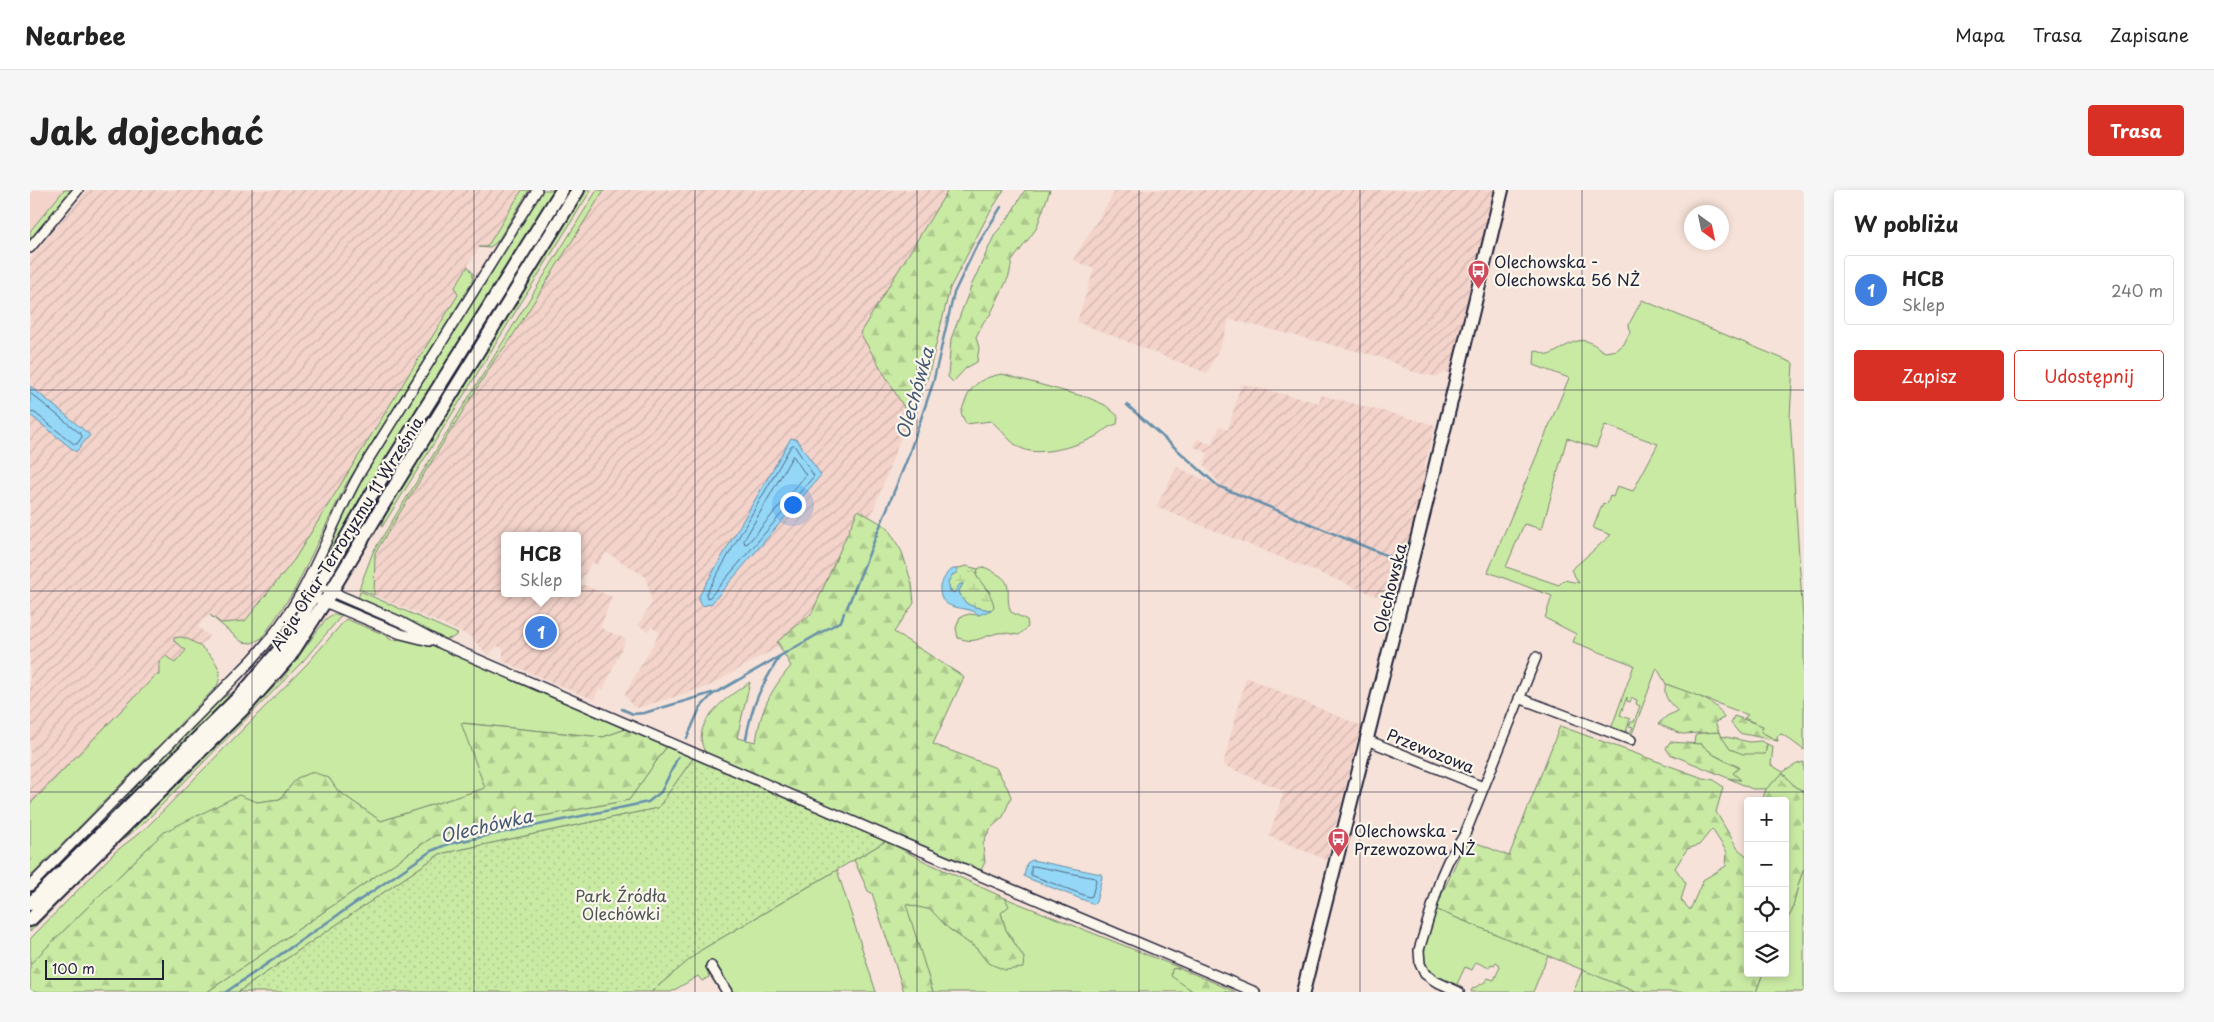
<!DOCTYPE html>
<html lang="pl">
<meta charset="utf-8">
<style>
:root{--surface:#fff;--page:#f6f6f6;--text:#222;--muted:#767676;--line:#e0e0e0;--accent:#d93025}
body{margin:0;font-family:"Playpen Sans",sans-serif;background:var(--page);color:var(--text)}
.controls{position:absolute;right:15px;bottom:15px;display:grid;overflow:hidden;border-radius:5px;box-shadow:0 2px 8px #0003}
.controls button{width:45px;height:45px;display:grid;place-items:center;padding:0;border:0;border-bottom:1px solid var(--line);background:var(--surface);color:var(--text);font:25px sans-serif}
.compass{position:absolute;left:1654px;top:15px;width:45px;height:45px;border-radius:50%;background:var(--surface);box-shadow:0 2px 8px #0003;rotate:147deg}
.scale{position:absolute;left:15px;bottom:12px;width:119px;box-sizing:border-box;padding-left:5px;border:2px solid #22223b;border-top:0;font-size:14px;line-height:18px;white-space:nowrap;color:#22223b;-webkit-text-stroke:4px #fbf7ec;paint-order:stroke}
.you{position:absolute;left:762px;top:314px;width:18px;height:18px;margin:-12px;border:4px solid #fff;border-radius:50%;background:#1a73e8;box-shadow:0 0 0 8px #1a73e833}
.badge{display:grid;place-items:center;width:32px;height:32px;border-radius:50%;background:var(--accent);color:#fff;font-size:16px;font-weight:700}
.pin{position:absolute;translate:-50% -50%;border:2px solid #fff;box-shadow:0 1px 5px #0006}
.popup{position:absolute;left:471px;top:342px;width:80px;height:65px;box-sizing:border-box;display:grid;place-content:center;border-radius:5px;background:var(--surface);filter:drop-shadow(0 1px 4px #0005);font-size:16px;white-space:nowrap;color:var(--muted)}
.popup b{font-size:19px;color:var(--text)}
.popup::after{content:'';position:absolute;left:50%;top:100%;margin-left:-10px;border:10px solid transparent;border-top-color:var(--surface)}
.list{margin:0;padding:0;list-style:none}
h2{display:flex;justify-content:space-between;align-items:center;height:65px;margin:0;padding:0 20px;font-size:21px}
h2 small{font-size:16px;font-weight:400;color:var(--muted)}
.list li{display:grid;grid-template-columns:32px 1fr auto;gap:15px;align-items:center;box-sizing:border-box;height:70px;margin:0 10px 10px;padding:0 10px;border:1px solid var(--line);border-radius:5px}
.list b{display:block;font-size:19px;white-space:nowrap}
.list p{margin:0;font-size:16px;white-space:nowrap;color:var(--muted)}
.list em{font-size:16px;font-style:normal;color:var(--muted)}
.actions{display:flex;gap:10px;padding:15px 20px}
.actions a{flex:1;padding:11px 0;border:1px solid var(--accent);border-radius:5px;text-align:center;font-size:18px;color:var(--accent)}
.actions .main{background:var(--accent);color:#fff}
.icon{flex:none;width:28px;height:28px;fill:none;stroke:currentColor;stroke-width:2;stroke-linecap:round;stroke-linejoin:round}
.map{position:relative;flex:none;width:1774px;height:802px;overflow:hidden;border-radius:5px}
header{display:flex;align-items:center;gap:30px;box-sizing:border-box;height:70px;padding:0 25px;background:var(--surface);border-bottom:1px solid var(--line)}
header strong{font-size:24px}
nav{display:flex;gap:28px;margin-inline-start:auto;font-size:18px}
.intro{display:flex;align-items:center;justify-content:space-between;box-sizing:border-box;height:120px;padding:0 30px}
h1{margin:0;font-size:35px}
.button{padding:12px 22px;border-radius:5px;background:var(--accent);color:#fff;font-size:18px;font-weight:700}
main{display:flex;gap:30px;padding:0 30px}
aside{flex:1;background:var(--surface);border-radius:5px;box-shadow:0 2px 8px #0003}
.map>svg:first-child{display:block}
.built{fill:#f3d3ca}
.industrial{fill:url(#industrial-furrows);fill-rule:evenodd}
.grass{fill:#c9eaa3;stroke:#76866f;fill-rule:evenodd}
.forest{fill:url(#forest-firs);stroke:#76866f;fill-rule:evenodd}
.wetland{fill:url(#wetland-marsh);stroke:#76866f}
.park{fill:url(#park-dots);stroke:#76866f}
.water{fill:#94d7f6;stroke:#668fab}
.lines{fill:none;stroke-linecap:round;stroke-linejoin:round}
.shore{stroke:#506a86;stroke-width:1}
.stream{stroke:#668fab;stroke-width:2.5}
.street-casing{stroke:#22223b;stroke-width:12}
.secondary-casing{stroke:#22223b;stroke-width:16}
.street{stroke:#fbf7ec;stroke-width:9}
.secondary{stroke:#fbf7ec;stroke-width:12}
.grid{fill:none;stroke:#22223b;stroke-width:1;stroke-opacity:0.55}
.labels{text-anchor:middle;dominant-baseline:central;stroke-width:4.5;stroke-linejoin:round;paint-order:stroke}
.poi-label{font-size:16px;fill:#22223b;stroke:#fbf7ec;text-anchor:start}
.street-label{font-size:16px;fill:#22223b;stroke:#fbf7ec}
.park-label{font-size:16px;fill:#4c5455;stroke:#fbf7ec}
.water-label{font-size:18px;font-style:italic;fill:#445873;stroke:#fbf7ec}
</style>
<header>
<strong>Nearbee</strong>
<nav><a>Mapa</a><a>Trasa</a><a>Zapisane</a></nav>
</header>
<div class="intro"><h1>Jak dojechać</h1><a class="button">Trasa</a></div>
<main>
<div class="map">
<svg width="1774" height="802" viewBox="0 0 1774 802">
<defs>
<pattern id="industrial-furrows" width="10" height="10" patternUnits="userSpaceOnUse" patternTransform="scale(1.25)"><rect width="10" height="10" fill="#f3d3ca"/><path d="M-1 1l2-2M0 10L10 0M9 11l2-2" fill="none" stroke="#d0b5ae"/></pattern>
<pattern id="forest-firs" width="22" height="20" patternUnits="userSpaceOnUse" patternTransform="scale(1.25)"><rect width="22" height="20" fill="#c9eaa3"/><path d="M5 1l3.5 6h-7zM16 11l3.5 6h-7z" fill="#acc88d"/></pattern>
<pattern id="wetland-marsh" width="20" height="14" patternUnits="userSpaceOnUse" patternTransform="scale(1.25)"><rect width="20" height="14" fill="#c9eaa3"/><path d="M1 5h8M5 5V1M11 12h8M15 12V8" fill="none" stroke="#acc88d"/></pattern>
<pattern id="park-dots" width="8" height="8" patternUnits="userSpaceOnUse" patternTransform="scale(1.25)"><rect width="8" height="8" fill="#c9eaa3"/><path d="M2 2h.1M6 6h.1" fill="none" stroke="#acc88d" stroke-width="1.8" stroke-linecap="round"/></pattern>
</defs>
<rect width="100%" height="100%" fill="#f6e2d8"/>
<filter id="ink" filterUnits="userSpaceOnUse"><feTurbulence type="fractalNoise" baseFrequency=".02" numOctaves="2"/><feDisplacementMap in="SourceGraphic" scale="10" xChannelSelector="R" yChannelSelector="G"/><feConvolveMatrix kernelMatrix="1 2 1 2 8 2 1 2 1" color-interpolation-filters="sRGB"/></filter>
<g filter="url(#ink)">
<path class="built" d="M 0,0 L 34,0 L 0,41 Z"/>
<path class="industrial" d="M 57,0 L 492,0 L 457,57 L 450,56 L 425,96 L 428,105 L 264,370 L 215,431 L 191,433 L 181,424 L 173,430 L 168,437 L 179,446 L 0,663 L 0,69 Z
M 574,0 L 918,0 L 830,143 L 879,226 L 803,426 L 679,496 L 608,518 L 602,516 L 595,504 L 630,442 L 621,437 L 618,441 L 608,435 L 622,413 L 616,387 L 576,362 L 567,375 L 562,372 L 549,393 L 582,407 L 570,438 L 596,449 L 573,500 L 569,498 L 564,510 L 473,471 L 473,458 L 467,456 L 458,465 L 440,446 L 344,405 L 345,363 L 465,169 L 480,150 ZM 475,346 L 547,346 L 547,403 L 475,403 Z
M 1086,0 L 1467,0 L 1421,183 L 1415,182 L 1407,187 L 1384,182 L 1350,167 L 1199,129 L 1193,150 L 1177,183 L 1047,132 L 1064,79 L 1043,70 Z
M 1211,194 L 1289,213 L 1291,205 L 1405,235 L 1394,277 L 1398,279 L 1374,371 L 1339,359 L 1369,372 L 1359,411 L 1126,317 L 1147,277 L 1186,295 L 1189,293 L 1174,275 L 1178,263 L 1164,257 L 1167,249 L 1182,255 L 1190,236 L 1198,240 Z
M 1216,487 L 1331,536 L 1297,670 L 1239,646 L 1254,601 L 1193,575 Z"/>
<path class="grass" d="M 34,0 L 43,0 L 0,52 L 0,41 Z
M 492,0 L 499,0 L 467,52 L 459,58 L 449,57 L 457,57 Z
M 512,0 L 525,0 L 295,372 L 291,370 L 332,289 Z
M 537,0 L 543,0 L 309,380 L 307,379 L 368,273 Z
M 554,0 L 561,0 L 352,337 L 351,336 L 357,320 Z
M 567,0 L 574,0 L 480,150 L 465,169 L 345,363 L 344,405 L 329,399 L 343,362 Z
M 438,76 L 443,84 L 442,93 L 315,296 L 264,401 L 232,448 L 222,453 L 212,452 L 180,425 L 191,433 L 215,431 L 264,370 L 428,105 L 425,97 Z
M 1612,110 L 1763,173 L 1760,227 L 1774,444 L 1774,560 L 1752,544 L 1747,546 L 1748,551 L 1731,542 L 1732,536 L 1714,528 L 1718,525 L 1636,494 L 1627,478 L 1602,544 L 1600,543 L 1603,537 L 1599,536 L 1601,532 L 1604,532 L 1610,516 L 1606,514 L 1607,510 L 1602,508 L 1600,512 L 1597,511 L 1597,507 L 1590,525 L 1600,529 L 1596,542 L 1581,539 L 1604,475 L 1543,452 L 1546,444 L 1515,428 L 1522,406 L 1458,382 L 1539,188 L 1504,175 L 1505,160 L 1518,165 C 1530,162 1547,144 1561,153 C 1566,155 1570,160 1575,162 L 1587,160 L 1594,154 L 1600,142 L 1599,134 ZM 1575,235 L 1628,254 L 1603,301 L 1587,296 L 1583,307 L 1580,306 L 1577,314 L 1573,313 L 1563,338 L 1581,345 C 1567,357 1555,368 1541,380 L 1549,393 L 1534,390 L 1529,395 L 1476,377 L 1494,334 L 1512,339 L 1537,248 L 1566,258 Z
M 972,184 L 1059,208 L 1075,215 L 1088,226 L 1087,234 C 1077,237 1076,239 1068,245 C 1052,255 1010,267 993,259 C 980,254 972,239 961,231 L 936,234 L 931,223 C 939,198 945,189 972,184 Z
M 952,377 C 959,378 961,381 967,384 C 985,393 974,407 981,422 L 997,430 L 998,437 L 989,445 C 980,444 972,441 964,444 C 948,448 946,454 928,448 L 926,438 L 930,427 L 939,424 L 949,425 L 960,402 L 953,395 L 946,385 L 948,379 Z
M 330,402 L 332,402 L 428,444 L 422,448 L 414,449 L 328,409 Z
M 303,424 L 312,425 L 274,470 L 114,633 L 81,659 L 0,742 L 0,738 L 23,714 L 252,489 L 296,429 Z
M 316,429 L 358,446 L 358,448 L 362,450 L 364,449 L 368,450 L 369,448 L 398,454 L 419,461 L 596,539 L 573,547 L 432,533 L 456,598 L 351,631 L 308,601 L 299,588 L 267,588 L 250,609 L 227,612 L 134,642 L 0,774 L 0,749 L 85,662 L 117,637 L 277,474 Z
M 150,447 C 163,448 186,467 189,480 C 191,486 189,491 187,496 L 0,687 L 0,614 L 126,485 L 129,485 L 129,472 L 136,466 L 145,473 L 156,460 L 144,451 L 144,448 Z
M 201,503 L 190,519 L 0,707 L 0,702 L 189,510 Z
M 1689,542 L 1700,559 L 1735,564 L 1737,554 L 1743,557 L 1741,575 L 1753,582 L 1767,574 L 1774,572 L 1774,601 L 1765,597 L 1753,583 L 1736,599 L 1722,599 L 1698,588 L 1710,590 L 1703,583 L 1709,577 L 1684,565 L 1671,554 L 1664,554 L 1665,546 L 1670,543 Z
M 637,556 L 664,567 L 628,618 L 410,664 L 208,802 L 177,802 L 404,646 L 599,610 Z
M 1774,678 L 1774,802 L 1726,802 L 1733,783 L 1755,783 L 1755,733 L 1762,721 L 1768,695 Z
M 807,680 L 846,802 L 702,802 L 684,775 L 677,778 L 679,787 L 672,791 L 668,786 L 641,802 L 621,802 L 671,760 Z
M 975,708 L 1150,778 L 1143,779 L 1159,799 L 1164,802 L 903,802 L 875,714 L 901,719 L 918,738 L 947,759 L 958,773 L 994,768 L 976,740 L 971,723 L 978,716 Z
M 1405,719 L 1518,765 L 1503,802 L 1441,802 L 1442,799 L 1455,792 L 1458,788 L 1464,790 L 1470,777 L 1469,774 L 1466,772 L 1464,775 L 1461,774 L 1459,778 L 1446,772 L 1442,780 L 1435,777 L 1427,794 L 1432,796 L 1429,799 C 1421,795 1411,792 1404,787 C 1381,771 1398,740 1405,719 Z
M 1553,779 L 1606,802 L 1543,802 Z"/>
<path class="forest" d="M 918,0 L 974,0 L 957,27 L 920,98 L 899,183 L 886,221 L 879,226 L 830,143 Z
M 995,0 L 1020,0 L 1006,39 L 982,71 L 979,86 L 960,125 L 954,131 L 946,147 L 949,158 L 947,172 L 936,178 L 923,192 L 918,187 L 921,149 L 942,94 L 965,44 L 977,30 Z
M 828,320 L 857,337 L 872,362 L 882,394 L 884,413 L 864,442 L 934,487 L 903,554 L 966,578 L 978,599 L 981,607 L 973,627 L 961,638 L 955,648 L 953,655 L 955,672 L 951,680 L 676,563 C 657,533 699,506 720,492 L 707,548 L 726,552 C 731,519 740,501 761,476 L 747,452 L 782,423 Z
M 1636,494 C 1653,501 1688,509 1694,528 L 1685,532 L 1689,542 L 1652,544 L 1628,534 L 1637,526 L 1648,521 C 1640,514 1632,506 1636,494 Z
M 1704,526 L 1733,536 L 1731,542 L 1748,551 L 1709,543 L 1701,533 Z
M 431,533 L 573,547 L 596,539 L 637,556 L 599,610 L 404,646 L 177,802 L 0,802 L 0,774 L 134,642 L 209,605 L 227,612 L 250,609 L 267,588 L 283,582 L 299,588 L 308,601 L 351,631 L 455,598 Z
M 1530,536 L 1673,588 L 1684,590 L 1693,597 L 1686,622 L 1708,659 L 1718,667 L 1718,783 L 1733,783 L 1726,802 L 1606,802 L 1405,719 L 1437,649 L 1479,666 ZM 1682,639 L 1697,662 L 1696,676 L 1673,690 L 1660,720 L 1651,710 L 1656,693 L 1645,678 L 1657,659 L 1669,655 Z
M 1691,546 L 1720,552 L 1731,551 L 1737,554 L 1735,564 L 1713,564 L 1700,559 Z
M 1640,552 L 1671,554 L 1684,565 L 1709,578 L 1703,583 L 1711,590 L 1698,588 L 1640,564 L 1636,558 Z
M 1753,583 L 1765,597 L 1774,601 L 1774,678 L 1768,695 L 1762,721 L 1755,733 L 1755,611 L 1732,611 L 1736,599 Z
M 856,651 L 894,671 L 975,708 L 979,716 L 971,723 L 976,740 L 994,768 L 993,778 L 975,780 L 958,773 L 947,759 L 918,738 L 901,720 L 876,714 L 903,802 L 874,802 L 842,703 L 838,701 L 824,670 Z
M 1150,778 L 1206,802 L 1164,802 L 1141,786 L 1142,779 Z"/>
<path class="wetland" d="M 936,376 L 948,379 L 946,385 C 953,396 962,403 964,417 L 961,420 C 948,418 932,417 929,401 L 933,393 L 924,403 L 920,401 L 918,392 L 922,385 L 928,382 L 926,379 Z"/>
<path class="park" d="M 664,567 L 856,651 L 671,760 L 621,802 L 208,802 L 410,664 L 628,618 Z"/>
<path class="water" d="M 0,196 L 60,245 L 46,262 L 0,225 Z
M 761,248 L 767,250 L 791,285 L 681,414 L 672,416 L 669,412 L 669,406 Z
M 923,379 L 926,379 L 928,382 L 922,385 L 918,392 L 920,401 L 924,403 L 929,395 L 933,393 L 929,401 C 932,417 948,418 961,420 L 949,425 C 936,413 908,425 910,395 L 918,382 Z
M 1002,670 L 1071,684 L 1072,687 L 1066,712 L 1064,714 L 997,688 L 994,686 L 997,673 Z"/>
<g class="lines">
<path class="shore" d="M 0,203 L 51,244 L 52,247 L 47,254 L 44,254 L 5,223 L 0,222
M 764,255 L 784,286 L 680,407 L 677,408 L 676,404 L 761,256 Z
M 763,266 L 776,285 L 718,353 L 715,354 L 714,351 Z
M 1004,676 L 1065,688 L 1066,691 L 1062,706 L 1059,707 L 1001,685 L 1001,677 Z"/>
<path class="stream" d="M 1097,215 L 1188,296 L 1370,371 L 1372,379
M 817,418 L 878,267 L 903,193 L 924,103 L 945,59 L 971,17
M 592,519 L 603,524 L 614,523 L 682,503
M 657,548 L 670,518 L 682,505 L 811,431 L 814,423
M 716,549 C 722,513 731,497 750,466
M 196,802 L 401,661 L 418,654 L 618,612 L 631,602 L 648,567"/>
<defs>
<path id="street" d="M 0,58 L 48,0
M 288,396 L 371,432 L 412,454 L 861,648 L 1225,802
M 290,410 L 371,444 L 399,451
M 1489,508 L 1601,550
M 1337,550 L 1453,597
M 0,696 L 221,471 C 240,450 257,428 271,403 C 293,363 308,321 331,281 L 507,0
M 681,776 L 697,802
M 1429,802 L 1405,791 L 1395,784 L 1390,774 L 1389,760 L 1411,687 L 1418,671 L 1435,644 L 1506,467"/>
<path id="secondary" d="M 0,714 L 214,502 L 258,450 L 336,313 L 532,0
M 0,730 L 217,515 L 260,466 L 301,402 L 353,315 L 548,0
M 1273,802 L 1402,290 L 1472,0"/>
</defs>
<use href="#street" class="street-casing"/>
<use href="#secondary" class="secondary-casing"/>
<use href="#street" class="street"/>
<use href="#secondary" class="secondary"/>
</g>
</g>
<path class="grid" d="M 222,0 L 222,802M 444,0 L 444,802M 665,0 L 665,802M 887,0 L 887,802M 1109,0 L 1109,802M 1330,0 L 1330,802M 1552,0 L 1552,802M 0,200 L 1774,200M 0,401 L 1774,401M 0,602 L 1774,602"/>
<defs>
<symbol id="bus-pin" viewBox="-11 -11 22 30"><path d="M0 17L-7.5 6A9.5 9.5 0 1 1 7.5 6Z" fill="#d1495b" stroke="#fbf7ec"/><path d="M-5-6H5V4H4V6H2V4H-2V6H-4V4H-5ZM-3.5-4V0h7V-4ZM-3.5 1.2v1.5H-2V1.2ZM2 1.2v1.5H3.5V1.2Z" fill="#fff"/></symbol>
</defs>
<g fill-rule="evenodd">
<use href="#bus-pin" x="1436" y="68" width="25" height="34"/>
<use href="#bus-pin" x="1296" y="636" width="25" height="34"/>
</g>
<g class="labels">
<g class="poi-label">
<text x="1464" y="71">Olechowska -<tspan x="1464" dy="18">Olechowska 56 NŻ</tspan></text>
<text x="1324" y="640">Olechowska -<tspan x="1324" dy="18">Przewozowa NŻ</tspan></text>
</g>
<g class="street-label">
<text transform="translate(316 343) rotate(-58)">Aleja Ofiar Terroryzmu 11 Września</text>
<text transform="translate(1359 398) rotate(-76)">Olechowska</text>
<text transform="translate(1401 560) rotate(22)">Przewozowa</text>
</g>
<g class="park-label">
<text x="591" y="705">Park Źródła<tspan x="591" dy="18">Olechówki</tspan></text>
</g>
<g class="water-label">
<text transform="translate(884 203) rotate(-74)">Olechówka</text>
<text transform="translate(456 635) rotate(-13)">Olechówka</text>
</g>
</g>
</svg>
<div class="controls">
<button>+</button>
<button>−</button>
<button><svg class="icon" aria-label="locate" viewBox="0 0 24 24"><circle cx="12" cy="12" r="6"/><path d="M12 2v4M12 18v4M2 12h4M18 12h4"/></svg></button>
<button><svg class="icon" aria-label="layers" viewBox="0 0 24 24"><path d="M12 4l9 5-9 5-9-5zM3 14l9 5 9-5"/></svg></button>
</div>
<svg class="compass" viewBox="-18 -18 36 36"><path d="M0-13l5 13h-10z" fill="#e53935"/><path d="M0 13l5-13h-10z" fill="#767676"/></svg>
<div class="scale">100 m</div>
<div class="you"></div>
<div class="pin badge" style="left:511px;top:442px;background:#3f7fe0">1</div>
<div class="popup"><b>HCB</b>Sklep</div>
</div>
<aside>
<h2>W pobliżu<small></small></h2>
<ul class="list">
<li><span class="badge" style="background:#3f7fe0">1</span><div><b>HCB</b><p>Sklep</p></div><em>240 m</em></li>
</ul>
<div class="actions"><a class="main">Zapisz</a><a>Udostępnij</a></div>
</aside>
</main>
